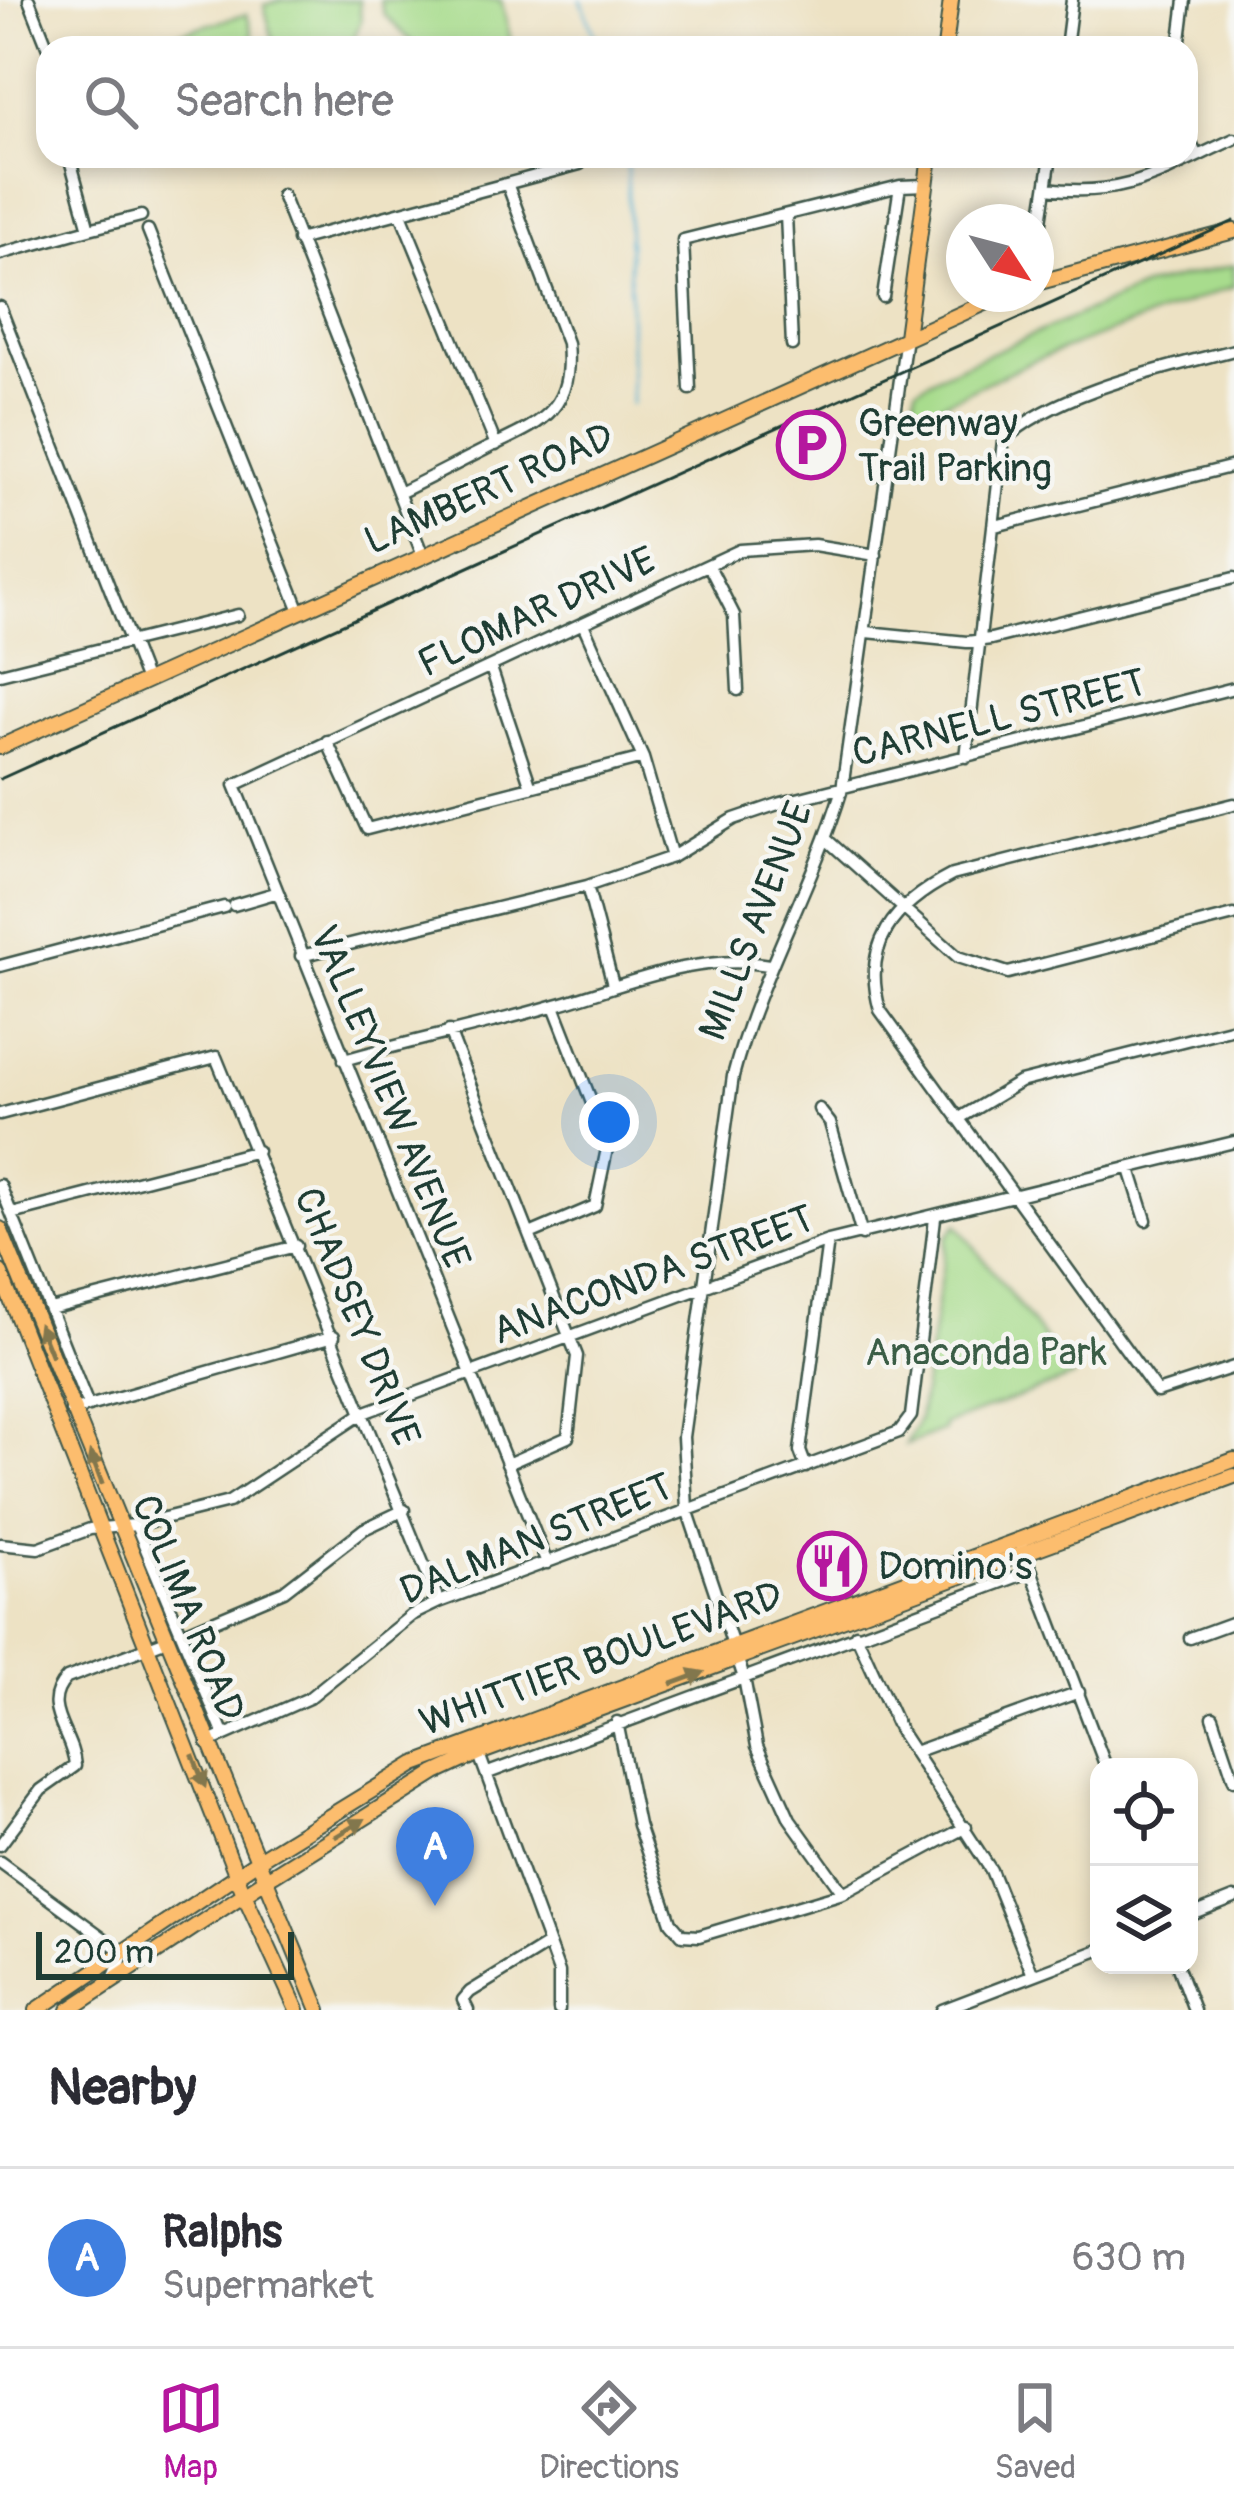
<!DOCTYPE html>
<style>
:root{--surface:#fff;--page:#f7f7f7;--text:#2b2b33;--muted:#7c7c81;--line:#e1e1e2;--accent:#b5179e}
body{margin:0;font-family:Pangolin,sans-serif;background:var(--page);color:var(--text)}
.controls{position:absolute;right:36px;bottom:36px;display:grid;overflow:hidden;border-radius:24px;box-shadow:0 6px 18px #0003}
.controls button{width:108px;height:108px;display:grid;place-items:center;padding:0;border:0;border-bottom:3px solid var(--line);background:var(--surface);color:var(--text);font:60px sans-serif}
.compass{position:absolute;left:946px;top:204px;width:108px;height:108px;border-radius:50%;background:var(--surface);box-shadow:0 6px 18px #0003;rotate:126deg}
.scale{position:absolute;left:36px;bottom:30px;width:258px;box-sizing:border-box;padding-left:12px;border:6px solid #1f3d34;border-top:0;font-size:33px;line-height:42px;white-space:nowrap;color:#1f3d34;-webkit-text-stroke:9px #f6f6f2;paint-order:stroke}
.you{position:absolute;left:609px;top:1122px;width:42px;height:42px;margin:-30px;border:9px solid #fff;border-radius:50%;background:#1a73e8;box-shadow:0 0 0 18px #1a73e833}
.badge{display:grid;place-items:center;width:78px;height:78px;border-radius:50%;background:var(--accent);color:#fff;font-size:39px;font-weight:700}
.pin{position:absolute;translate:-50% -99px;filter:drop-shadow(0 3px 6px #0008)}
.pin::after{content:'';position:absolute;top:63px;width:42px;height:36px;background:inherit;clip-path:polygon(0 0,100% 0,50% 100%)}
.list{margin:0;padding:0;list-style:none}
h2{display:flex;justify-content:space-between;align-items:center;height:156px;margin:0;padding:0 48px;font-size:51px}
h2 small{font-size:39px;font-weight:400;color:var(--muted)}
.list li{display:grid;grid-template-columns:78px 1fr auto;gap:36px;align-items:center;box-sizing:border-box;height:180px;padding:0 48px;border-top:3px solid var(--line)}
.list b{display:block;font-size:45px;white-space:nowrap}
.list p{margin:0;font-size:39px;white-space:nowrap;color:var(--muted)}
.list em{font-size:39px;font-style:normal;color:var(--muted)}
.icon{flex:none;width:66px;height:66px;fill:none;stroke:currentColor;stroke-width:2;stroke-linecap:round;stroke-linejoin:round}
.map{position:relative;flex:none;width:1234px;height:2010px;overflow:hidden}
.search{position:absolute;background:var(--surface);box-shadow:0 6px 18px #0003;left:36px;right:36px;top:36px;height:132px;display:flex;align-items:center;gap:30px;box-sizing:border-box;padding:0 42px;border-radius:36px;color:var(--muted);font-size:45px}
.sheet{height:336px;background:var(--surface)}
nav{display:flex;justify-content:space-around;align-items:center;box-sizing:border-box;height:168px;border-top:3px solid var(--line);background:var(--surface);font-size:33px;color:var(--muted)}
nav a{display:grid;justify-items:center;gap:6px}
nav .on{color:var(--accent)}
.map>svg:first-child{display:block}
.green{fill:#a8dc8d;stroke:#648c60;stroke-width:3}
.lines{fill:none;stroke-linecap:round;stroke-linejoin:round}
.stream{stroke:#52afd0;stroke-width:3}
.minor-casing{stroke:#3e564a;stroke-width:15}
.major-casing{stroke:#3e564a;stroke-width:18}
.minor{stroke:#fff;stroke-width:10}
.major{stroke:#fcbd6e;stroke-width:14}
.rail{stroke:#1f3d34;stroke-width:3}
.oneway{fill:#82774e}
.labels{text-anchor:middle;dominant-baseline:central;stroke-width:9;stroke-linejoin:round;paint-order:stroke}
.poi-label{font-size:39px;fill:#1f3d34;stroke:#f6f6f2;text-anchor:start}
.street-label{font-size:39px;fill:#1f3d34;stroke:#f6f6f2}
.park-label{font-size:39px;fill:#3a5d46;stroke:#f6f6f2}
</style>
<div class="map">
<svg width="1234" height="2010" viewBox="0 0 1234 2010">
<rect width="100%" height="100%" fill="#f6f6f2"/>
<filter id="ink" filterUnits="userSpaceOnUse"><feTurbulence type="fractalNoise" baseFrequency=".00833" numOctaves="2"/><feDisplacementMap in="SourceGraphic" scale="24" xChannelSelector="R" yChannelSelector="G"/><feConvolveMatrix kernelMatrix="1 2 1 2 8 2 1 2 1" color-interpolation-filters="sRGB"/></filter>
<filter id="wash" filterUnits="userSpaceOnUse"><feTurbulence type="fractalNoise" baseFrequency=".004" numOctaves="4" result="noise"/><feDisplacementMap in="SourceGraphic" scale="48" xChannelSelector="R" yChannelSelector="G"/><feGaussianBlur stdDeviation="2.7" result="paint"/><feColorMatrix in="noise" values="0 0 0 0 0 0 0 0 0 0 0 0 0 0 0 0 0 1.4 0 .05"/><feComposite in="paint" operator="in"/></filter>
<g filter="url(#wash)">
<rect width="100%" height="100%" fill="#ede2c4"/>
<path class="green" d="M 283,0 L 359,0 L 361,20 L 350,48 L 275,48 L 264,5 Z
M 380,0 L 501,0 L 511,41 L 495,48 L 418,48 L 384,14 Z
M 247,14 L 256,48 L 123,48 Z
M 1234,265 L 1234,286 L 1035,360 L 913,417 L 916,389 L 942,374 L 1146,286 Z
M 957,1224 L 1073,1377 L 944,1425 L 944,1430 L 906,1445 L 919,1419 L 947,1237 Z"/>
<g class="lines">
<path class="stream" d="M 581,0 L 600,48
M 627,156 L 632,404"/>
</g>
</g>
<g filter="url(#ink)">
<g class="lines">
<defs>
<path id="minor" d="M 29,0 L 48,48
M 1066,48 L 1072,0
M 1179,48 L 1185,0
M 1186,133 L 1197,156
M 69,156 L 89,229 L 141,216
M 1047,188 C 1126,199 1165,170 1234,139
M 282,195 L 423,556
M 401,214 L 496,445
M 786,215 L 792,345
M 148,230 L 300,611
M 298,240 L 580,164
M 0,254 L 89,229
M 1044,280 L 1036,254 L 1051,156
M 883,297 L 900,186
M 0,307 L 146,681
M 690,389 L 683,240 L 900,186 L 926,185
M 399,493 C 428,479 456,464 484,450 C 539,423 574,414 567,343 L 508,186
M 995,526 L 1234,466
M 709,566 L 734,615 L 738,690
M 583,624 L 643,758 L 672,857
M 867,632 L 967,642 L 991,639 L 1234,578
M 491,668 L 531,787
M 0,674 L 238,615
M 327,741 L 367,829 L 643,758
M 966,757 L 1003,441 C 1053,392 1166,368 1234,350
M 1234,804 L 952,875 C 894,905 861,944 880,1010 L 1157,1392 L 1234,1367
M 826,839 L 958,957 L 1008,973 L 1234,915
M 587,886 L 613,985
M 234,905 L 275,893
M 301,956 L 587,886 L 672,857 L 734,819 L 781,803 L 1234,688
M 0,966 L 224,907
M 449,1031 L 577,1356 L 568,1437 L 507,1464
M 344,1060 C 413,1040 483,1026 552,1006 C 621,987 696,952 769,965
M 819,1109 L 830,1123 L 862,1235
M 0,1114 L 216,1057 L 439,1602
M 958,1119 L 1020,1082 L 1234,1028
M 1130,1169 L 1146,1220
M 0,1185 L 88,1405
M 12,1214 L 257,1151
M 532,1233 L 595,1206 L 608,1144 L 554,1006
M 50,1309 L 296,1246
M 71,1411 L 334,1336
M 806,1467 L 800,1451 L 828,1241
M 136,1525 L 223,1733
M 0,1544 L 38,1548 L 90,1529 L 136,1525 L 229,1502 L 363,1413 L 828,1241 L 1234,1142
M 1022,1546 L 1106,1767
M 547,1563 L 235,785 L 740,550 L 814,545 L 876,555
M 182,1634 L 284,1591 L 364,1529 L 404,1510
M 856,1634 L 900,1731 L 991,1870 L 1033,1975
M 1190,1638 L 1234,1622
M 1213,1717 L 1234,1780
M 617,1722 L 638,1825 L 671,1922 L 682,1935 L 699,1936 L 843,1893 L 966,1827
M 207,1743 L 309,1698 L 412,1615 L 439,1602 L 899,1432 L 911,1416 L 935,1218
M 476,1746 L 559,1972 L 559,2010
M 914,1752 L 1079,1692
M 488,1773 L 1032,1571
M 0,1845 L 41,1790 L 75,1766 C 73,1733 38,1707 67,1678 L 164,1641
M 0,1862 L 124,1953 L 113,1979
M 843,1893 L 790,1819 L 757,1746 L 744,1678 L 687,1509 L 683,1437 L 733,1076 C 759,976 812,888 842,789 L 906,337
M 1189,1916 L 1234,1898
M 1177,1965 L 1194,2010
M 468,2010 L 463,2000 L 470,1992 L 548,1944
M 942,2010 L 1099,1950"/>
<path id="major" d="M 945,48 L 951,0
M 1036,283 L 1234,231
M 906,337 L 930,156
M 0,747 L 1005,294
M 0,1229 L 319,2010
M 0,1272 L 244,1894 L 297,2010
M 37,2010 L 265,1856 L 415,1764 L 1234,1460
M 69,2010 L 273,1875 L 436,1773 L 479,1753 L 1234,1476"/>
</defs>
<use href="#minor" class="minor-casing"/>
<use href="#major" class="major-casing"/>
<use href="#minor" class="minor"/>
<use href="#major" class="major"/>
<path class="rail" d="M 0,779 L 1234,221"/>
</g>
<defs><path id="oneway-solid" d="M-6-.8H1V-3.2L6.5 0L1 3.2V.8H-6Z" transform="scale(3)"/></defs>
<g class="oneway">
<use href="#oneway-solid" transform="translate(45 1340) rotate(-112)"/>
<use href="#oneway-solid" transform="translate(96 1468) rotate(-111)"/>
<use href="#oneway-solid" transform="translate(688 1678) rotate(-20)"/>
<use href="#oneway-solid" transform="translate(199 1771) rotate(69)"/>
<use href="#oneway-solid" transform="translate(350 1828) rotate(-31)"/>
</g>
</g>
<defs>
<symbol id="parking-ring" viewBox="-11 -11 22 22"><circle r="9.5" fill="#f6f6f2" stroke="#b5179e" stroke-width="1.5"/><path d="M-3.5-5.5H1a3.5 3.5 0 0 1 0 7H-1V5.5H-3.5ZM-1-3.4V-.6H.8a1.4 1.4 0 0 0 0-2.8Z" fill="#b5179e"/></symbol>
<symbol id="restaurant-ring" viewBox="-11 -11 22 22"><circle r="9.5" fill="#f6f6f2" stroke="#b5179e" stroke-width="1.5"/><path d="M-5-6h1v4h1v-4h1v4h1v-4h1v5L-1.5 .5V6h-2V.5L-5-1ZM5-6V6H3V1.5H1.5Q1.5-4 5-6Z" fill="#b5179e"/></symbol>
</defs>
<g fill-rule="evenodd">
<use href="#parking-ring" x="773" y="407" width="76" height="76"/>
<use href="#restaurant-ring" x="794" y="1528" width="76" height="76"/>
</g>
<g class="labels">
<g class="poi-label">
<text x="858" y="423">Greenway<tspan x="858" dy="45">Trail Parking</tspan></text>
<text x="878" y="1566">Domino's</text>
</g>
<g class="street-label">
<text transform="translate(489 489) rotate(-24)">LAMBERT ROAD</text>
<text transform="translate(537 612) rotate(-25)">FLOMAR DRIVE</text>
<text transform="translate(999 718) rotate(-14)">CARNELL STREET</text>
<text transform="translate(756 921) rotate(-69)">MILLS AVENUE</text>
<text transform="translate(390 1097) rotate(68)">VALLEYVIEW AVENUE</text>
<text transform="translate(653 1275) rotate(-20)">ANACONDA STREET</text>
<text transform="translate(357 1317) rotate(68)">CHADSEY DRIVE</text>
<text transform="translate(536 1539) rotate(-22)">DALMAN STREET</text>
<text transform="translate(188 1608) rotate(68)">COLIMA ROAD</text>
<text transform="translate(601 1659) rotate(-20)">WHITTIER BOULEVARD</text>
</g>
<g class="park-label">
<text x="986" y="1352">Anaconda Park</text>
</g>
</g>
</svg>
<div class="controls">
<button><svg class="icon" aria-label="locate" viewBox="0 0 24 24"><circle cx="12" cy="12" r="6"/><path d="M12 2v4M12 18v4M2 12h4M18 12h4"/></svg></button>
<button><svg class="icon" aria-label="layers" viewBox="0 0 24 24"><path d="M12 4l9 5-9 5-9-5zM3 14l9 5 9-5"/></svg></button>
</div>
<svg class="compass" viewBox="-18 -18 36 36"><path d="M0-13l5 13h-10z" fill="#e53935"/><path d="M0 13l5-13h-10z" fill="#7c7c81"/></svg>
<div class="scale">200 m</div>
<div class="you"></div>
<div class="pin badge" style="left:435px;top:1906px;background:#3f7fe0">A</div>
<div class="search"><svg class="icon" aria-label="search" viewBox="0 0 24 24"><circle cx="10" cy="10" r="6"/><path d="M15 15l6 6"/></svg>Search here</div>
</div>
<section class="sheet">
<h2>Nearby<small></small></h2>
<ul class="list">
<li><span class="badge" style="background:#3f7fe0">A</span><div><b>Ralphs</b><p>Supermarket</p></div><em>630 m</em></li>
</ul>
</section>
<nav>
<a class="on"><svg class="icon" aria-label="map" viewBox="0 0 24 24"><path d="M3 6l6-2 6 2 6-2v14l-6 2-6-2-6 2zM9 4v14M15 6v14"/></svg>Map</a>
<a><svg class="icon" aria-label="directions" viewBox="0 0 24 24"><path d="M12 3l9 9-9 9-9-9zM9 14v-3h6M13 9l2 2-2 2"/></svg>Directions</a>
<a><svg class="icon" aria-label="saved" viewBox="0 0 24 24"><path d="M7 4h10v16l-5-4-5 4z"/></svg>Saved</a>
</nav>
